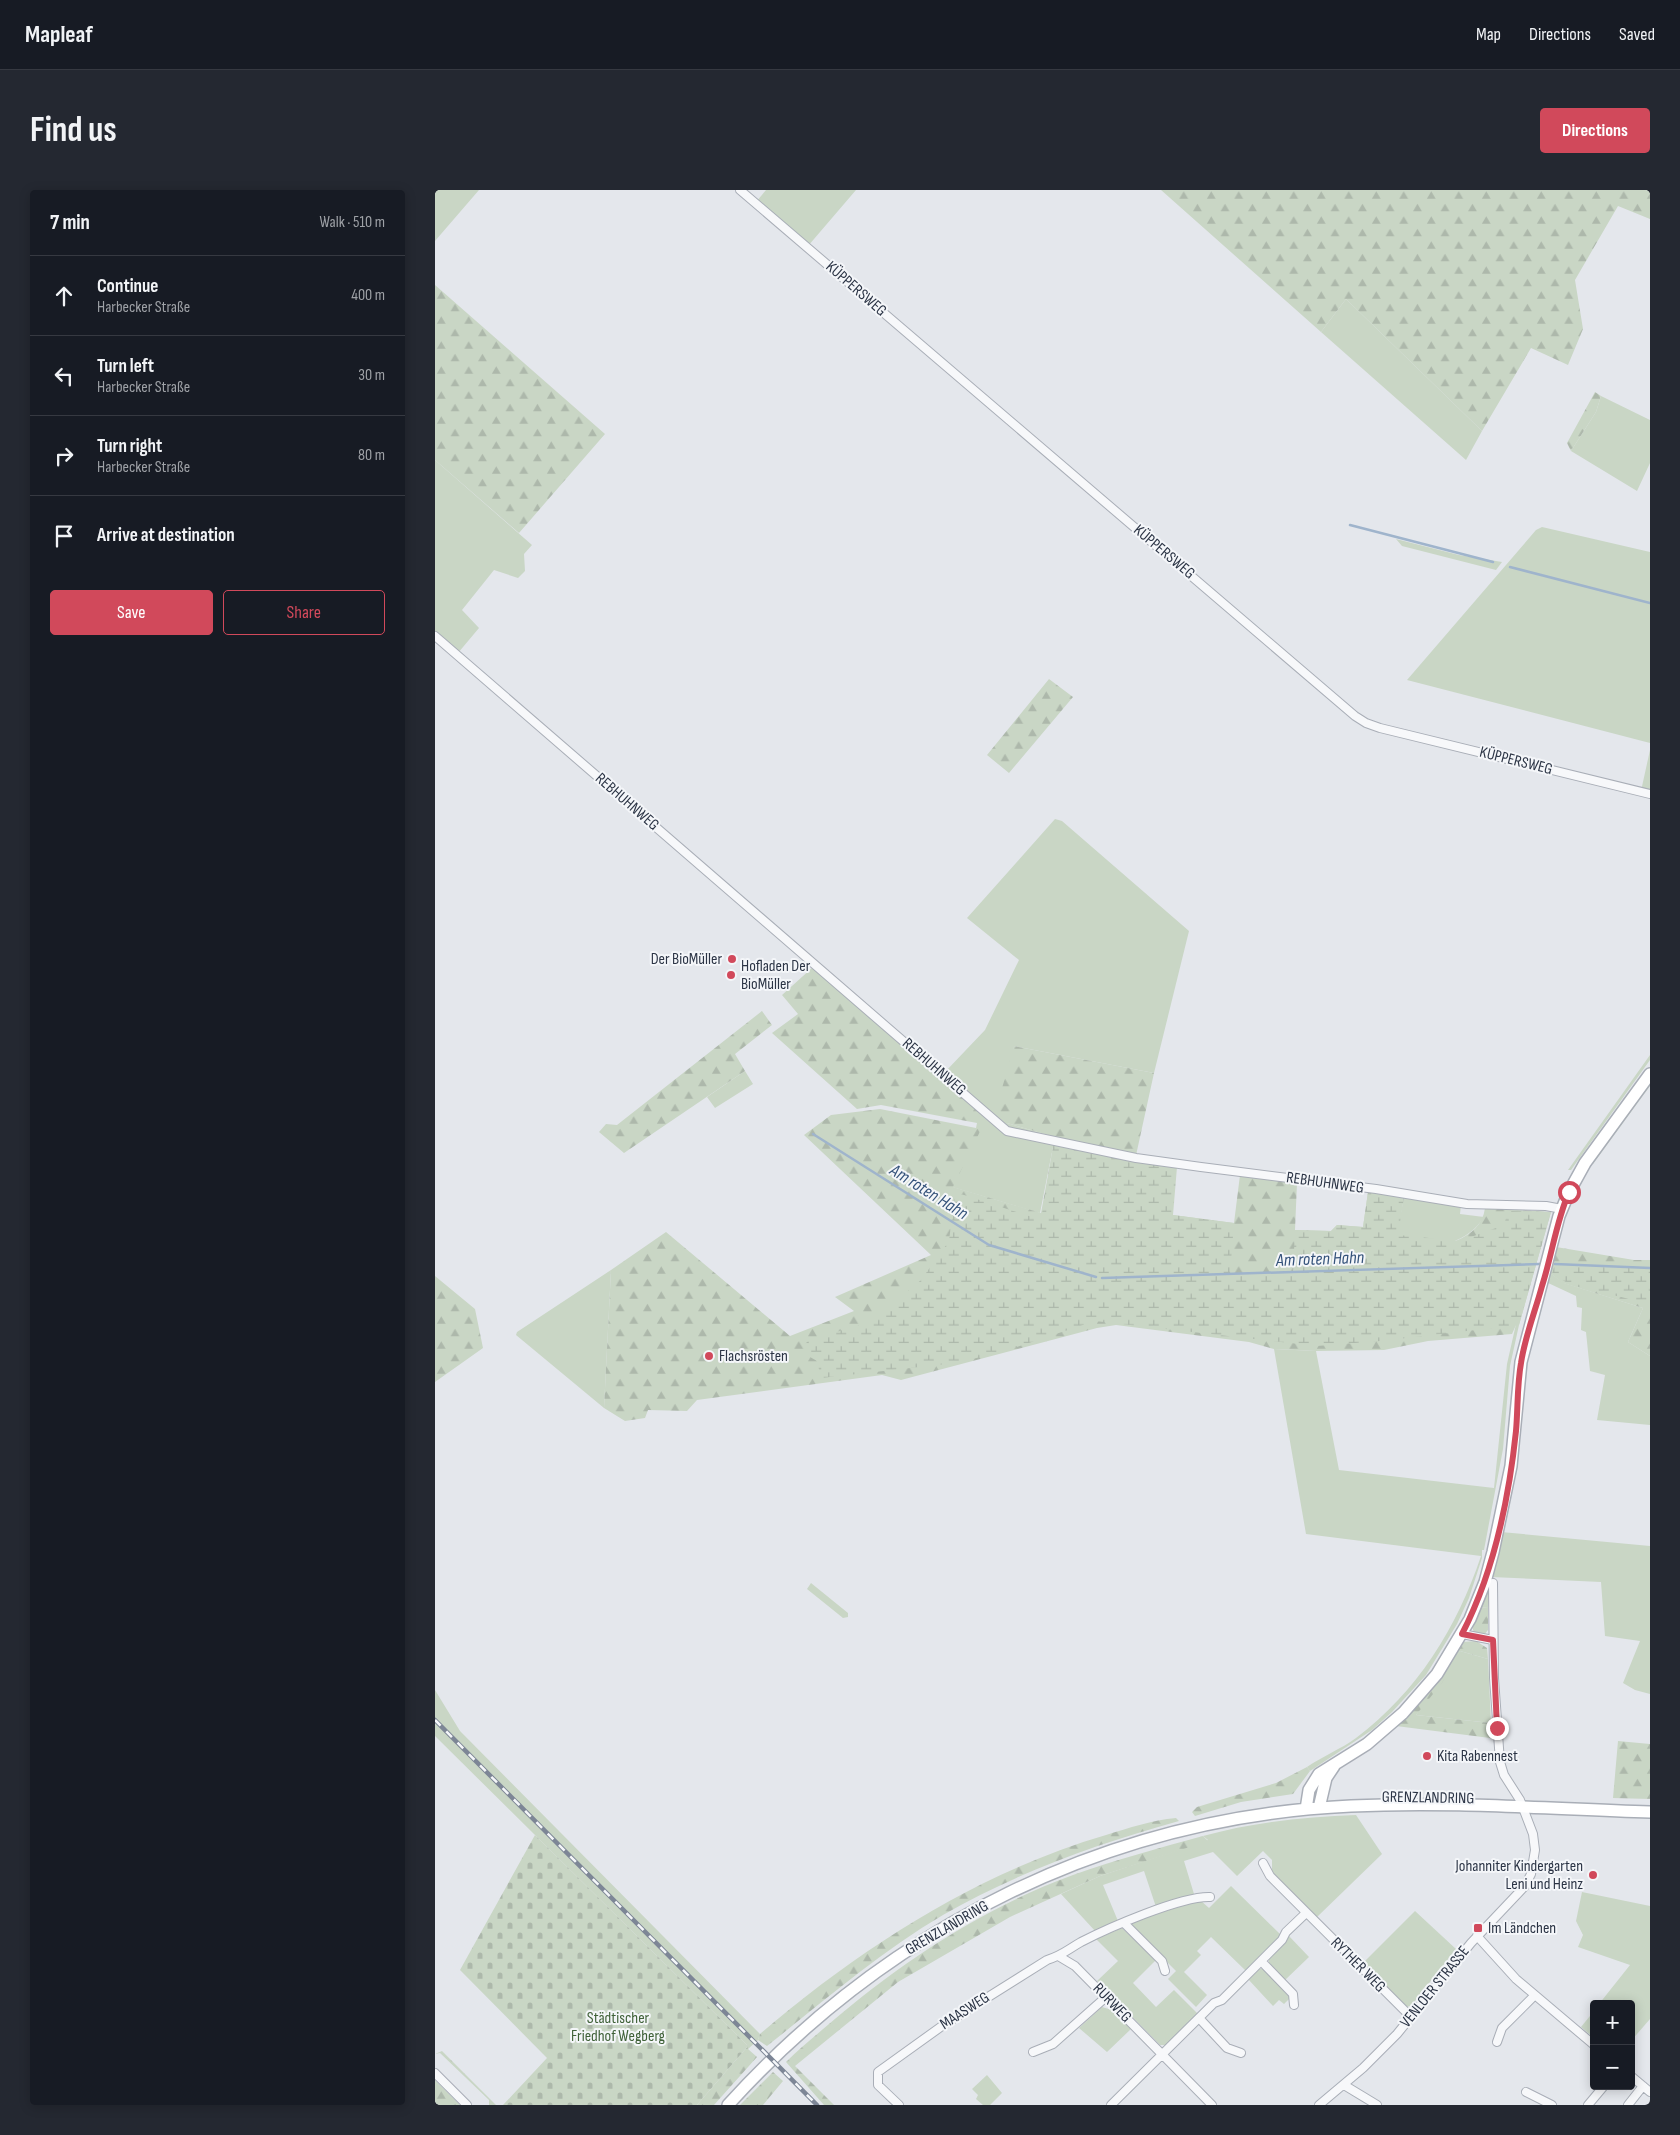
<!DOCTYPE html>
<meta charset="utf-8">
<style>
:root{--surface:#171b24;--page:#242831;--text:#f1f3f6;--muted:#9ea1a6;--line:#363941;--accent:#d1495b}
body{margin:0;font-family:"Sofia Sans Condensed",sans-serif;background:var(--page);color:var(--text)}
.controls{position:absolute;right:15px;bottom:15px;display:grid;overflow:hidden;border-radius:5px;box-shadow:0 2px 12px #0003}
.controls button{width:45px;height:45px;display:grid;place-items:center;padding:0;border:0;border-bottom:1px solid var(--line);background:var(--surface);color:var(--text);font:25px sans-serif}
.stop{position:absolute;width:15px;height:15px;margin:-11px;border:4px solid #d1495b;border-radius:50%;background:#fff}
.stop.end{background:#d1495b;border-color:#fff;box-shadow:0 1px 5px #0008}
.list{margin:0;padding:0;list-style:none}
h2{display:flex;justify-content:space-between;align-items:center;height:65px;margin:0;padding:0 20px;font-size:21px}
h2 small{font-size:16px;font-weight:400;color:var(--muted)}
.list li{display:grid;grid-template-columns:32px 1fr auto;gap:15px;align-items:center;box-sizing:border-box;height:80px;padding:0 20px;border-top:1px solid var(--line)}
.list b{display:block;font-size:19px;white-space:nowrap}
.list p{margin:0;font-size:16px;white-space:nowrap;color:var(--muted)}
.list em{font-size:16px;font-style:normal;color:var(--muted)}
.actions{display:flex;gap:10px;padding:15px 20px}
.actions a{flex:1;padding:11px 0;border:1px solid var(--accent);border-radius:5px;text-align:center;font-size:18px;color:var(--accent)}
.actions .main{background:var(--accent);color:#fff}
.icon{flex:none;width:28px;height:28px;fill:none;stroke:currentColor;stroke-width:2;stroke-linecap:round;stroke-linejoin:round}
.map{position:relative;flex:none;width:1215px;height:1915px;overflow:hidden;border-radius:5px}
header{display:flex;align-items:center;gap:30px;box-sizing:border-box;height:70px;padding:0 25px;background:var(--surface);border-bottom:1px solid var(--line)}
header strong{font-size:24px}
nav{display:flex;gap:28px;margin-inline-start:auto;font-size:18px}
.intro{display:flex;align-items:center;justify-content:space-between;box-sizing:border-box;height:120px;padding:0 30px}
h1{margin:0;font-size:35px}
.button{padding:12px 22px;border-radius:5px;background:var(--accent);color:#fff;font-size:18px;font-weight:700}
main{display:flex;gap:30px;padding:0 30px}
aside{flex:1;background:var(--surface);border-radius:5px;box-shadow:0 2px 12px #0003}
.map>svg:first-child{display:block}
.green{fill:#c9d6c5}
.forest{fill:url(#forest-firs)}
.wetland{fill:url(#wetland-marsh)}
.cemetery{fill:url(#cemetery-stones)}
.lines{fill:none;stroke-linecap:round;stroke-linejoin:round}
.stream{stroke:#9fb4cc;stroke-width:2.5}
.street-casing{stroke:#a9aeb7;stroke-width:10}
.secondary-casing{stroke:#a9aeb7;stroke-width:14}
.street{stroke:#f7f8fa;stroke-width:8}
.secondary{stroke:#fff;stroke-width:11}
.rail-casing{stroke:#7d8696;stroke-width:4.5}
.rail{stroke:#f4f6f9;stroke-width:2.5;stroke-dasharray:8;stroke-linecap:butt}
.route{stroke:#d1495b;stroke-width:6}
.poi-dot{fill:#d1495b;stroke:#f4f6f9;stroke-width:2}
.labels{text-anchor:middle;dominant-baseline:central;stroke-width:4;stroke-linejoin:round;paint-order:stroke}
.street-label{font-size:16px;fill:#2b3445;stroke:#f4f6f9}
.poi-label{font-size:16px;fill:#2b3445;stroke:#f4f6f9;text-anchor:start}
.park-label{font-size:16px;fill:#3f6138;stroke:#f4f6f9}
.water-label{font-size:18px;font-style:italic;fill:#34527a;stroke:#f4f6f9}
</style>
<header>
<strong>Mapleaf</strong>
<nav><a>Map</a><a>Directions</a><a>Saved</a></nav>
</header>
<div class="intro"><h1>Find us</h1><a class="button">Directions</a></div>
<main>
<aside>
<h2>7 min<small>Walk · 510 m</small></h2>
<ul class="list">
<li><svg class="icon" aria-label="ahead" viewBox="0 0 24 24"><path d="M12 20V5M6 11l6-6 6 6"/></svg><div><b>Continue</b><p>Harbecker Straße</p></div><em>400 m</em></li>
<li><svg class="icon" aria-label="left" viewBox="0 0 24 24"><path d="M17 20v-9H6M10 6l-5 5 5 5"/></svg><div><b>Turn left</b><p>Harbecker Straße</p></div><em>30 m</em></li>
<li><svg class="icon" aria-label="right" viewBox="0 0 24 24"><path d="M7 20v-9h11M14 6l5 5-5 5"/></svg><div><b>Turn right</b><p>Harbecker Straße</p></div><em>80 m</em></li>
<li><svg class="icon" aria-label="arrive" viewBox="0 0 24 24"><path d="M6 21V4h12l-3 4 3 4H6"/></svg><div><b>Arrive at destination</b></div></li>
</ul>
<div class="actions"><a class="main">Save</a><a>Share</a></div>
</aside>
<div class="map">
<svg width="1215" height="1915" viewBox="0 0 1215 1915">
<defs>
<pattern id="forest-firs" width="22" height="20" patternUnits="userSpaceOnUse" patternTransform="scale(1.25)"><rect width="22" height="20" fill="#c9d6c5"/><path d="M5 1l3.5 6h-7zM16 11l3.5 6h-7z" fill="#adb8ab"/></pattern>
<pattern id="wetland-marsh" width="20" height="14" patternUnits="userSpaceOnUse" patternTransform="scale(1.25)"><rect width="20" height="14" fill="#c9d6c5"/><path d="M1 5h8M5 5V1M11 12h8M15 12V8" fill="none" stroke="#adb8ab"/></pattern>
<pattern id="cemetery-stones" width="16" height="16" patternUnits="userSpaceOnUse" patternTransform="scale(1.25)"><rect width="16" height="16" fill="#c9d6c5"/><path d="M2 7V4a2 2 0 0 1 4 0v3zM10 15v-3a2 2 0 0 1 4 0v3z" fill="#adb8ab"/></pattern>
</defs>
<rect width="100%" height="100%" fill="#e4e7ec"/>
<path class="green" d="M 0,0 L 44,0 L 0,51 Z
M 331,0 L 421,0 L 373,56 L 321,12 Z
M 911,109 L 1047,241 L 1031,270 L 886,142 Z
M 1166,206 L 1215,230 L 1215,273 L 1202,301 L 1136,261 L 1161,222 Z
M 0,270 L 97,355 L 89,364 L 90,381 L 83,388 L 59,380 L 27,420 L 44,438 L 23,463 L 0,443 Z
M 1107,337 L 1215,362 L 1215,553 L 972,490 L 1101,340 Z
M 961,349 L 1024,365 L 1067,372 L 1061,380 L 967,356 Z
M 1215,560 L 1215,603 L 1206,601 Z
M 620,629 L 627,631 L 754,741 L 719,883 L 579,856 L 572,933 L 620,947 L 605,1023 L 517,997 L 550,929 L 556,924 L 510,882 L 550,840 L 584,770 L 532,728 Z
M 1215,865 L 1215,870 L 1136,980 L 1133,980 Z
M 310,881 L 318,894 L 280,918 L 272,907 Z
M 1215,890 L 1215,896 L 1158,974 L 1155,972 Z
M 969,1007 L 1026,1015 L 1025,1024 L 1049,1027 C 1033,1053 1002,1057 975,1064 L 960,1054 Z
M 176,1080 L 169,1218 L 81,1145 L 82,1142 Z
M 1111,1080 L 1129,1093 L 1208,1118 L 1193,1152 L 1215,1166 L 1215,1235 L 1162,1230 L 1170,1185 L 1155,1181 L 1151,1142 L 1146,1140 L 1147,1118 L 1142,1117 L 1141,1106 L 1111,1092 Z
M 1081,1134 L 1084,1135 L 1075,1176 L 1068,1259 L 1049,1360 L 1047,1360 L 1047,1368 L 1034,1408 L 1022,1434 L 991,1485 L 957,1522 L 937,1540 L 875,1581 L 872,1577 C 888,1566 906,1559 921,1548 C 982,1502 1022,1438 1046,1366 L 871,1344 L 839,1159 L 881,1161 L 904,1280 L 1059,1298 L 1072,1174 Z
M 1066,1342 L 1215,1356 L 1215,1504 L 1200,1500 L 1188,1493 L 1205,1451 L 1170,1446 L 1166,1392 L 1056,1387 L 1053,1418 L 1044,1417 Z
M 376,1393 L 413,1423 L 413,1427 L 408,1428 L 372,1399 Z
M 1025,1461 L 1053,1469 L 1056,1533 L 981,1525 Z
M 0,1500 L 25,1541 L 325,1844 L 323,1850 L 313,1859 L 313,1856 L 0,1546 Z
M 921,1625 L 947,1664 L 881,1728 L 837,1683 L 837,1670 L 828,1661 L 802,1686 L 778,1662 L 749,1671 L 759,1704 L 721,1717 L 709,1681 L 668,1695 L 683,1731 L 661,1742 L 626,1704 L 665,1686 L 773,1650 L 768,1646 C 818,1632 870,1627 921,1625 Z
M 796,1696 L 845,1744 L 845,1747 L 811,1781 L 776,1747 L 762,1761 L 766,1765 L 749,1782 L 772,1805 L 761,1817 L 733,1789 L 741,1781 L 696,1736 L 698,1732 L 765,1710 L 774,1718 Z
M 1147,1702 L 1215,1716 L 1215,1829 L 1196,1851 L 1196,1814 L 1164,1814 L 1195,1775 L 1143,1757 L 1148,1745 L 1141,1731 Z
M 980,1721 L 1021,1759 L 976,1816 L 970,1817 L 927,1774 Z
M 687,1738 L 721,1770 L 698,1793 L 721,1817 L 739,1800 L 763,1824 L 733,1855 L 725,1855 L 662,1791 L 683,1771 L 661,1749 Z
M 853,1745 L 874,1767 L 849,1791 L 834,1775 L 834,1768 L 853,1749 Z
M 823,1779 L 829,1779 L 856,1807 L 849,1814 L 844,1810 L 838,1816 L 813,1789 Z
M 667,1817 L 677,1820 L 696,1839 L 672,1862 L 644,1838 Z
M 1159,1821 L 1159,1848 L 1146,1837 Z
M 552,1885 L 567,1903 L 555,1915 L 548,1915 L 541,1909 L 543,1905 L 537,1899 Z"/>
<path class="forest" d="M 726,0 L 1215,0 L 1215,29 L 1183,16 L 1140,90 L 1148,139 L 1133,175 L 1096,158 L 1047,241 L 911,109 L 886,142 Z
M 0,95 L 170,244 L 84,343 L 0,270 Z
M 1160,202 L 1166,206 L 1161,222 L 1136,261 L 1132,253 Z
M 614,489 L 638,507 L 574,583 L 552,565 Z
M 378,777 L 552,927 L 518,997 L 606,1023 L 620,947 L 572,933 L 562,916 L 579,856 L 719,883 L 700,970 L 738,1025 L 799,1033 L 805,985 L 862,993 L 860,1040 L 896,1041 L 902,1035 L 928,1037 L 933,1002 L 960,1054 L 975,1064 C 1002,1057 1046,1051 1050,1018 L 1116,1022 L 1084,1135 L 1081,1135 L 1077,1144 L 993,1151 L 949,1160 L 881,1161 L 839,1159 L 814,1152 L 681,1135 L 662,1138 L 466,1190 L 447,1185 L 262,1210 L 252,1221 L 213,1220 L 210,1228 L 190,1231 L 169,1218 L 176,1080 L 231,1042 L 355,1146 L 419,1121 L 400,1107 L 496,1065 L 369,945 L 396,925 L 445,919 L 541,938 L 542,933 L 446,915 L 422,919 L 337,843 L 363,824 L 347,805 Z
M 327,821 L 337,835 L 300,864 L 310,881 L 189,963 L 164,942 L 171,934 L 182,935 Z
M 1115,1056 L 1199,1070 L 1215,1070 L 1215,1166 L 1193,1152 L 1208,1118 L 1128,1093 L 1111,1080 Z
M 0,1086 L 40,1119 L 48,1158 L 0,1192 Z
M 1044,1417 L 1053,1418 L 1053,1440 L 1049,1445 C 1030,1444 1039,1429 1044,1417 Z
M 1041,1451 L 1052,1458 L 1053,1469 L 1025,1461 L 1007,1493 L 981,1525 L 1056,1533 L 1055,1548 L 961,1536 L 1027,1452 Z
M 1183,1551 L 1215,1554 L 1215,1609 L 1178,1608 Z
M 872,1577 L 875,1581 L 858,1604 L 806,1612 L 760,1626 L 757,1622 L 762,1617 L 841,1593 Z
M 741,1628 L 744,1631 C 662,1654 583,1682 508,1725 C 445,1762 389,1811 332,1856 L 323,1850 L 325,1844 C 425,1758 544,1682 671,1645 C 694,1638 717,1630 741,1628 Z
M 768,1646 L 773,1651 L 665,1686 L 575,1727 L 463,1792 L 360,1876 L 399,1915 L 389,1915 L 351,1872 C 365,1858 379,1847 394,1834 C 466,1772 548,1718 638,1685 C 680,1670 724,1658 768,1646 Z
M 313,1856 L 313,1859 L 322,1867 L 279,1915 L 262,1915 Z
M 7,1861 L 61,1915 L 54,1915 L 54,1910 L 5,1863 L 0,1864 Z
M 338,1882 L 348,1891 L 328,1915 L 305,1915 Z
M 0,1887 L 2,1889 L 1,1891 L 25,1915 L 0,1915 Z"/>
<path class="wetland" d="M 619,951 L 742,977 L 738,1025 L 799,1033 L 795,1084 L 858,1082 L 860,1040 L 896,1041 L 902,1035 L 928,1037 L 933,1002 L 969,1007 L 963,1045 L 1025,1051 L 1069,1035 L 1073,1021 L 1116,1022 L 1084,1135 L 945,1151 L 882,1156 L 660,1131 L 567,1162 L 520,1173 L 386,1188 L 382,1171 L 375,1167 L 369,1155 L 374,1150 L 436,1132 L 486,1090 L 514,1051 L 519,1010 L 523,1003 L 606,1030 Z
M 1120,1074 L 1215,1078 L 1215,1114 L 1136,1095 L 1117,1084 Z"/>
<path class="cemetery" d="M 100,1645 L 313,1856 L 262,1915 L 68,1915 L 112,1868 L 25,1780 Z"/>
<g class="lines">
<path class="stream" d="M 915,335 L 1058,372
M 1075,377 L 1215,413
M 378,944 L 554,1055 L 661,1087
M 1120,1074 L 1215,1078
M 667,1088 L 1105,1074"/>
<defs>
<path id="street" d="M 305,0 L 920,526 L 931,533 L 945,538 L 1215,604
M 0,446 L 572,941 L 701,968 L 766,977 L 941,999 L 1032,1014 L 1111,1016 L 1127,1019
M 1027,1444 L 1058,1450
M 828,1673 L 835,1686 L 976,1827
M 689,1733 L 727,1771 L 730,1781
M 1042,1746 L 1081,1789 L 1159,1855
M 625,1767 L 640,1776 L 777,1915
M 826,1771 L 858,1804 L 859,1815
M 764,1828 L 792,1858 L 806,1863
M 1062,1852 L 1067,1838 L 1100,1805
M 598,1862 L 618,1854 L 671,1807
M 0,1883 L 32,1915
M 1196,1886 L 1215,1902
M 909,1895 L 942,1915
M 1091,1902 L 1117,1915
M 464,1915 L 443,1895 L 443,1882 L 507,1836 L 612,1770 C 628,1765 632,1760 646,1752 C 673,1738 746,1706 775,1707
M 676,1915 L 779,1813 L 787,1810 L 847,1750 L 851,1742 L 871,1723
M 884,1915 L 928,1878 L 962,1844 L 1036,1753 L 1090,1696 L 1096,1684 L 1100,1660 L 1098,1644 L 1085,1610 L 1069,1585 L 1065,1572 L 1059,1488 L 1058,1393
M 1153,1915 L 1169,1896
M 1193,1915 L 1208,1896"/>
<path id="secondary" d="M 884,1618 L 891,1588 L 899,1576
M 871,1619 L 874,1600 L 884,1584 L 932,1554 L 968,1523 L 1002,1484 L 1035,1429 L 1050,1392 L 1058,1362 L 1076,1276 L 1086,1172 L 1124,1026 L 1134,1002 L 1150,973 L 1215,884
M 293,1915 C 455,1736 674,1627 916,1616 C 1015,1611 1116,1619 1215,1622"/>
</defs>
<use href="#street" class="street-casing"/>
<use href="#secondary" class="secondary-casing"/>
<use href="#street" class="street"/>
<use href="#secondary" class="secondary"/>
<defs>
<path id="rail" d="M 0,1530 L 382,1915"/>
</defs>
<use href="#rail" class="rail-casing"/>
<use href="#rail" class="rail"/>
</g>
<g class="lines">
<path class="route" d="M 1062,1538 L 1058,1450 L 1027,1444 C 1058,1384 1074,1308 1081,1241 C 1083,1218 1082,1195 1086,1173 C 1090,1146 1100,1122 1107,1096 C 1117,1065 1121,1032 1134,1002"/>
</g>
<g class="poi-dot">
<circle cx="297" cy="769" r="5"/>
<circle cx="296" cy="785" r="5"/>
<circle cx="274" cy="1166" r="5"/>
<circle cx="992" cy="1566" r="5"/>
<circle cx="1158" cy="1685" r="5"/>
<rect x="1038" y="1733" width="10" height="10" rx="2.5"/>
</g>
<g class="labels">
<g class="street-label">
<text transform="translate(421 99) rotate(41)">KÜPPERSWEG</text>
<text transform="translate(729 362) rotate(40)">KÜPPERSWEG</text>
<text transform="translate(1081 571) rotate(14)">KÜPPERSWEG</text>
<text transform="translate(192 612) rotate(41)">REBHUHNWEG</text>
<text transform="translate(499 877) rotate(41)">REBHUHNWEG</text>
<text transform="translate(890 993) rotate(8)">REBHUHNWEG</text>
<text transform="translate(993 1608) rotate(1)">GRENZLANDRING</text>
<text transform="translate(512 1738) rotate(-30)">GRENZLANDRING</text>
<text transform="translate(923 1775) rotate(45)">RYTHER WEG</text>
<text transform="translate(1000 1797) rotate(-51)">VENLOER STRASSE</text>
<text transform="translate(677 1813) rotate(46)">RURWEG</text>
<text transform="translate(530 1821) rotate(-33)">MAASWEG</text>
</g>
<g class="poi-label">
<text x="287" y="769" text-anchor="end">Der BioMüller</text>
<text x="306" y="776">Hofladen Der<tspan x="306" dy="18">BioMüller</tspan></text>
<text x="284" y="1166">Flachsrösten</text>
<text x="1002" y="1566">Kita Rabennest</text>
<text x="1148" y="1676" text-anchor="end">Johanniter Kindergarten<tspan x="1148" dy="18">Leni und Heinz</tspan></text>
<text x="1053" y="1738">Im Ländchen</text>
</g>
<g class="park-label">
<text x="183" y="1828">Städtischer<tspan x="183" dy="18">Friedhof Wegberg</tspan></text>
</g>
<g class="water-label">
<text transform="translate(494 1002) rotate(32)">Am roten Hahn</text>
<text transform="translate(885 1069) rotate(-2)">Am roten Hahn</text>
</g>
</g>
</svg>
<div class="controls">
<button>+</button>
<button>−</button>
</div>
<div class="stop" style="left:1134px;top:1002px"></div>
<div class="stop end" style="left:1062px;top:1538px"></div>
</div>
</main>
